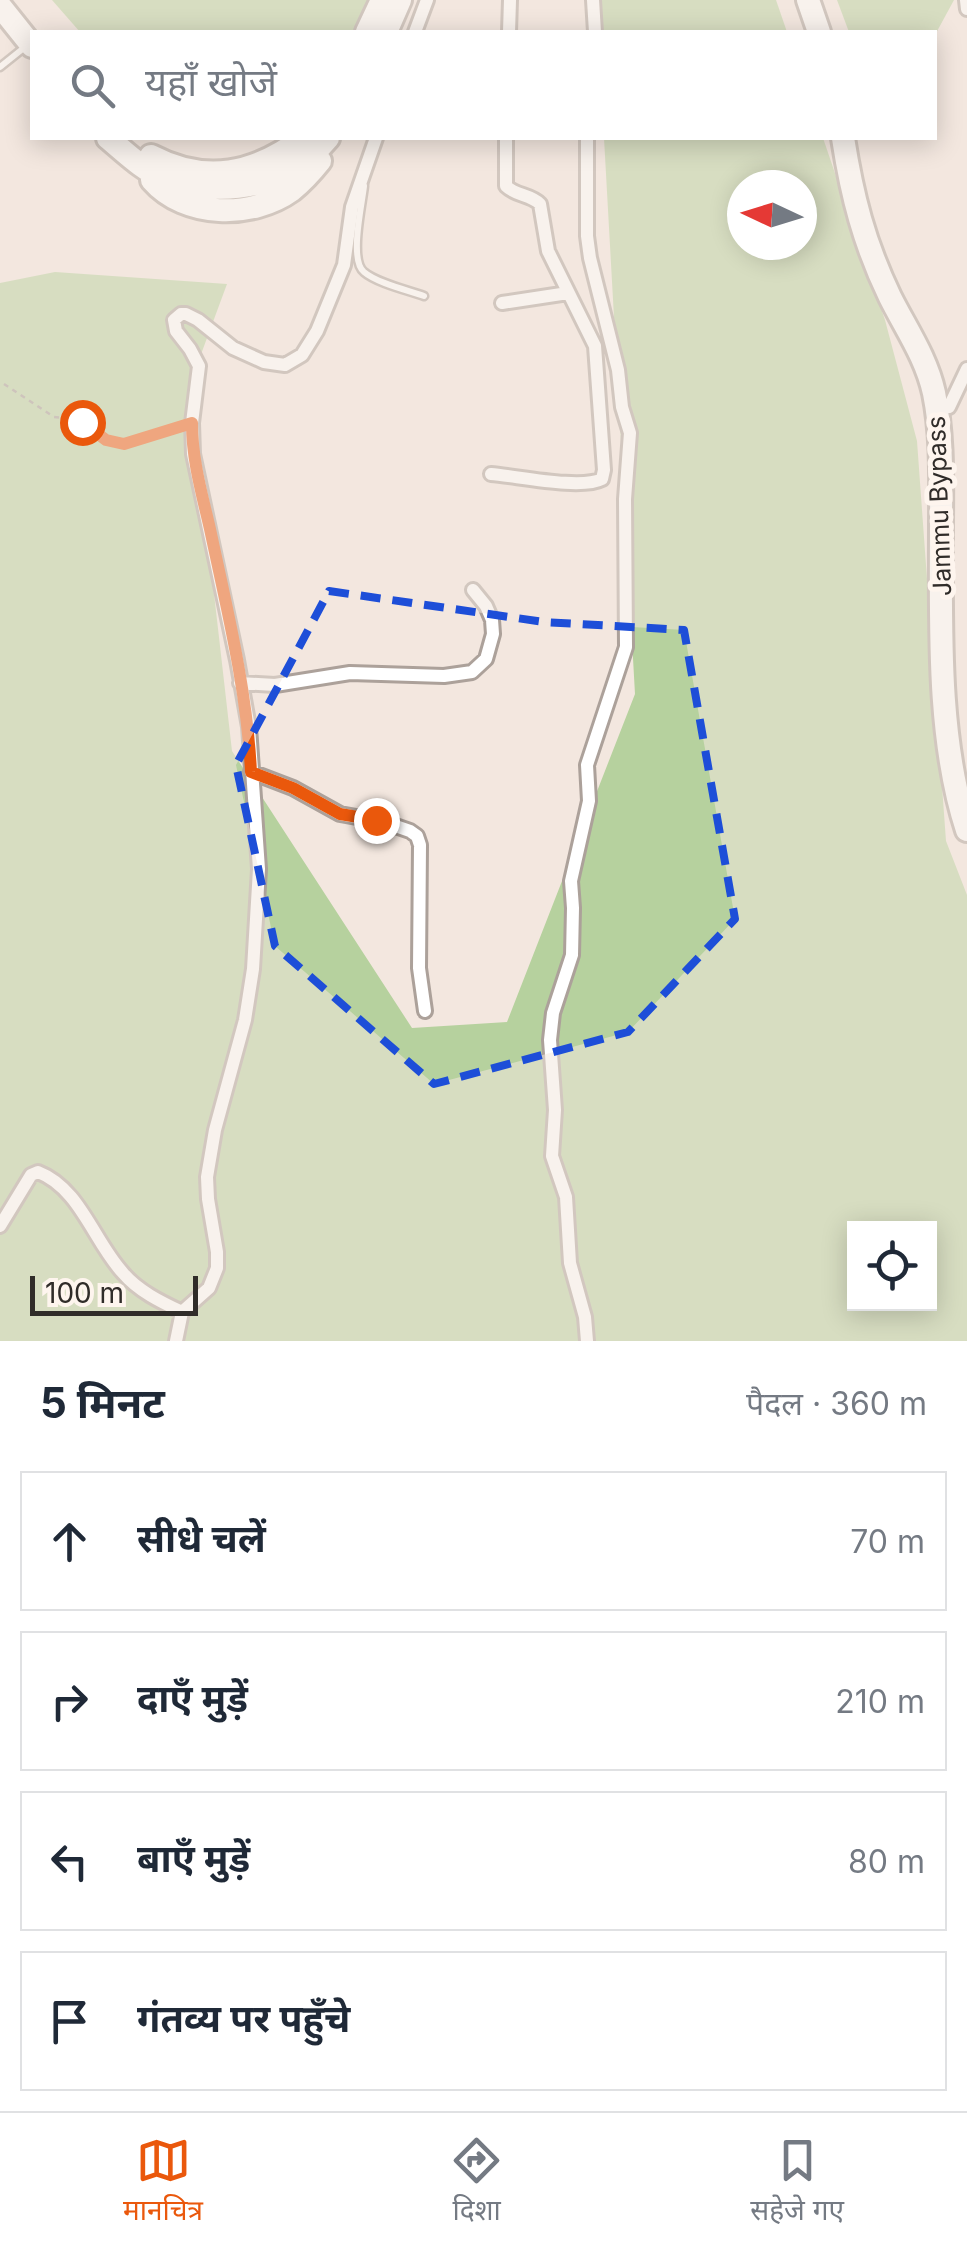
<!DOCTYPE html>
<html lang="hi">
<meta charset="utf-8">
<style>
:root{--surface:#fff;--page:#f2f2f3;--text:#1f2937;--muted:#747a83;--line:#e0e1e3;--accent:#ea580c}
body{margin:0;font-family:Inter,"Noto Sans Devanagari",sans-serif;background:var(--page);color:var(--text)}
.controls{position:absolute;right:30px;bottom:30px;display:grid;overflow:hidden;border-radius:0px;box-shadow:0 5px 25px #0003}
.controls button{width:90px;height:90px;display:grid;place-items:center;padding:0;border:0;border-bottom:2px solid var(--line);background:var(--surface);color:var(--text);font:50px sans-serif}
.compass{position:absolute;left:727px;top:170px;width:90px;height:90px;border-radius:50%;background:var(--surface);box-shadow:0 5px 25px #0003;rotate:274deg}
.scale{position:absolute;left:30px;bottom:25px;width:168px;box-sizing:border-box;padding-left:10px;border:5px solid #302c29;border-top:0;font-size:28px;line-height:35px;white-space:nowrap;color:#302c29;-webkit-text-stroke:8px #fef5ee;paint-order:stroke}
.stop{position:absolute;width:30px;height:30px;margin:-22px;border:8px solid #ea580c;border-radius:50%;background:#fff}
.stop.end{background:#ea580c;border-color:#fff;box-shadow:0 2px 10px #0008}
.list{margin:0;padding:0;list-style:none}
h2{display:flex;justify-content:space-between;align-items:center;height:130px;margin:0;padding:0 40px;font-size:42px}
h2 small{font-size:32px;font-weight:400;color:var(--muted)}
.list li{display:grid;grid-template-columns:65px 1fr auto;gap:30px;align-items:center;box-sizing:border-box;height:140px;margin:0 20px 20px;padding:0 20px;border:2px solid var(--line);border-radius:0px}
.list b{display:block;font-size:38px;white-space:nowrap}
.list em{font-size:32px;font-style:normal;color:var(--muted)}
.icon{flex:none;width:55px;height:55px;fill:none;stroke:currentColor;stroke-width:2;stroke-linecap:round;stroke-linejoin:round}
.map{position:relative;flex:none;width:967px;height:1341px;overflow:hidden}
.search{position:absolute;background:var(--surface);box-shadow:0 5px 25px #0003;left:30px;right:30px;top:30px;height:110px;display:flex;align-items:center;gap:25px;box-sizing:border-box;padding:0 35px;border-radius:0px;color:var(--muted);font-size:38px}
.sheet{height:770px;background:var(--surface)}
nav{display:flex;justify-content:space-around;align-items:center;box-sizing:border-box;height:140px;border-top:2px solid var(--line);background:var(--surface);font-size:28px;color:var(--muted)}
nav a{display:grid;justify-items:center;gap:5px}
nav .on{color:var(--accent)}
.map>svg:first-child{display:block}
.green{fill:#b6d19e;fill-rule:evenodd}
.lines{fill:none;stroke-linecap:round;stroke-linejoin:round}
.service-casing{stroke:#aca19a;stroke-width:11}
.minor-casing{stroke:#aca19a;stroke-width:18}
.trunk-casing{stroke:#aca19a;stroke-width:28}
.path{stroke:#a29993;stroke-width:2.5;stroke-dasharray:5 5;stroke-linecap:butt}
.service{stroke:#fff;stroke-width:6}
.minor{stroke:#fff;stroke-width:12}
.trunk{stroke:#fff;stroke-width:22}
.route{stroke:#ea580c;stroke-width:12}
.marked{fill:none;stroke:#1d4ed8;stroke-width:8;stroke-dasharray:20 12;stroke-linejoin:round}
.labels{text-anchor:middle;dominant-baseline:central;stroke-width:10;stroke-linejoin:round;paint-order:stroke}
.street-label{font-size:25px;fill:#302c29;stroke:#fef5ee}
</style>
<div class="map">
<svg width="967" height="1341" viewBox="0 0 967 1341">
<rect width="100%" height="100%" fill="#f3e7df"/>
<path class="green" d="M 52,0 L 370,0 L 353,32 L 80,32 Z
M 596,0 L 776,0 L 787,32 L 598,32 Z
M 837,0 L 954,0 L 935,35 L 934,32 L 849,32 Z
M 604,138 L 823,138 L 885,320 L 917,441 L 946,841 L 967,895 L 967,1341 L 0,1341 L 0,283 L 55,272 L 227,284 L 190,384 L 232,751 L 412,1028 L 507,1022 L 635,694 ZM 742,185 L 802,185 L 802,245 L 742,245 ZM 854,1228 L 930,1228 L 930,1304 L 854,1304 Z"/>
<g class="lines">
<defs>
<path id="service" d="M 0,67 L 25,47
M 364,186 C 362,205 349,260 364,272 C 377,283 407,290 424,296"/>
<path id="minor" d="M 593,0 L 595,32
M 966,0 L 967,9
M 415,32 L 427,0
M 509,32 L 510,0
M 587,138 L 587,236 L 590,258 L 618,370 L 622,407 L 630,433 L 625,499 L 626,647 L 587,765 L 589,801 L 571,881 L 573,908 L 572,955 L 553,1013 L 550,1040 L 555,1110 L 552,1156 L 566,1197 L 570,1263 L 585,1317 L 587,1341
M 502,303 L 568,293
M 949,407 L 967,369
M 491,474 C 517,476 581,490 602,479 L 604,470 L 595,346 L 548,251 L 540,204 C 530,194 516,196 506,186 L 506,138
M 240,683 L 275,685 L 350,673 L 444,676 L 472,672 L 486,659 L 493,634 L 492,620 L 486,606 L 473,590
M 251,772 L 293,788 L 340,814 L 384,822 L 410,831 L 417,836 L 420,845 L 419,968 L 425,1011
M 0,1226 L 31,1175 L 38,1172 C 80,1188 94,1242 123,1273 C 138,1291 161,1302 182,1312
M 176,1341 L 182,1312 L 209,1288 L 217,1268 L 217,1252 L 208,1199 L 207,1177 L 215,1130 L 245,1020 L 253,969 L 259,869 L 249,727 L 237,660 L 193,454 L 192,423 L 199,366 L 190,349 L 176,331 L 174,320 L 181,314 L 186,314 L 198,320 L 233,348 L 264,362 L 285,365 L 302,355 L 317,331 L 344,265 L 352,207 L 376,138"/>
<path id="trunk" d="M 808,0 L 819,32
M 0,6 L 32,46
M 367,32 L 382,0
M 386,32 L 400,0
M 108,138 C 126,153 143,170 165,179 C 174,183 185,184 195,186 C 248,193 293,180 328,138
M 843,138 C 852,196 864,243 890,297 C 906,329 926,357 934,393 C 943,437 941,484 941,529 C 941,625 937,739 967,830
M 151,156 C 206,185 255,174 303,138
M 152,180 C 185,218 252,219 292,190 C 302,182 312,171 320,161"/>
</defs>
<use href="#service" class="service-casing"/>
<use href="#minor" class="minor-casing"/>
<use href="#trunk" class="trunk-casing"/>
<path class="path" d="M 4,384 L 54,417 L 79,420 L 94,433 L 114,442 L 134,442 L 181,427"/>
<use href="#service" class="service"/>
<use href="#minor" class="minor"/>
<use href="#trunk" class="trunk"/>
</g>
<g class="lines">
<path class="route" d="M 82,422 L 106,440 L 124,444 L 192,423 C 192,460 202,494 210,529 C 227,609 247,690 251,772 L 293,788 L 340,814 L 376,820"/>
</g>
<path d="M0 0H967V1341H0ZM 329,591 L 544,622 L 684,630 L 735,919 L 628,1032 L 434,1084 L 275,946 L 236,765 Z" fill="#f3e7df" fill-opacity=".55" fill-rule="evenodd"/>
<path class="marked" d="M 329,591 L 544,622 L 684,630 L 735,919 L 628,1032 L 434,1084 L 275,946 L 236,765 Z"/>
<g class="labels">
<g class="street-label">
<text transform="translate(939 506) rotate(-92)">Jammu Bypass</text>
</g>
</g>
</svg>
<div class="controls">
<button><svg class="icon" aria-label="locate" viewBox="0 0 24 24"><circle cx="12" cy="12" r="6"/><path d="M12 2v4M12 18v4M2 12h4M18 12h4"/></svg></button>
</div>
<svg class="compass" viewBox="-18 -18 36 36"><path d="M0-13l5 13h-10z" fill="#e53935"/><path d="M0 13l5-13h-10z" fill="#747a83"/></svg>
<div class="scale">100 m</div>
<div class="stop" style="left:82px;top:422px"></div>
<div class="stop end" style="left:376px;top:820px"></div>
<div class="search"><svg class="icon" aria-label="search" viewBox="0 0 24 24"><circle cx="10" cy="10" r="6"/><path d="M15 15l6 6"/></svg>यहाँ खोजें</div>
</div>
<section class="sheet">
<h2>5 मिनट<small>पैदल · 360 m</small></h2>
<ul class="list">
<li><svg class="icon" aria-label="ahead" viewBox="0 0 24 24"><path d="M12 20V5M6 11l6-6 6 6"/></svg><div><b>सीधे चलें</b></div><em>70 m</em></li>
<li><svg class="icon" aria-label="right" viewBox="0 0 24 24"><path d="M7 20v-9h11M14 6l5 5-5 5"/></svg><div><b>दाएँ मुड़ें</b></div><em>210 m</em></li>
<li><svg class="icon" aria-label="left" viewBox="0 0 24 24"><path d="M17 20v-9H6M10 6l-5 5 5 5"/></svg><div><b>बाएँ मुड़ें</b></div><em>80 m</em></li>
<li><svg class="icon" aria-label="arrive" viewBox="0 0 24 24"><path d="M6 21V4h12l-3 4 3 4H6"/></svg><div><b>गंतव्य पर पहुँचे</b></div></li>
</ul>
</section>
<nav>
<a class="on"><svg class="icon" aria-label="map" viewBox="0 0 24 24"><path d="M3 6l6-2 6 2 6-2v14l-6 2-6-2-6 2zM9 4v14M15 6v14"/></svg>मानचित्र</a>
<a><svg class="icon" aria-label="directions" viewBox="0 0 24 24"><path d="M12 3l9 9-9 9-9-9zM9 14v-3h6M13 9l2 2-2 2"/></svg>दिशा</a>
<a><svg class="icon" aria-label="saved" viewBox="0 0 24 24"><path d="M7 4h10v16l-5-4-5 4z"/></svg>सहेजे गए</a>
</nav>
